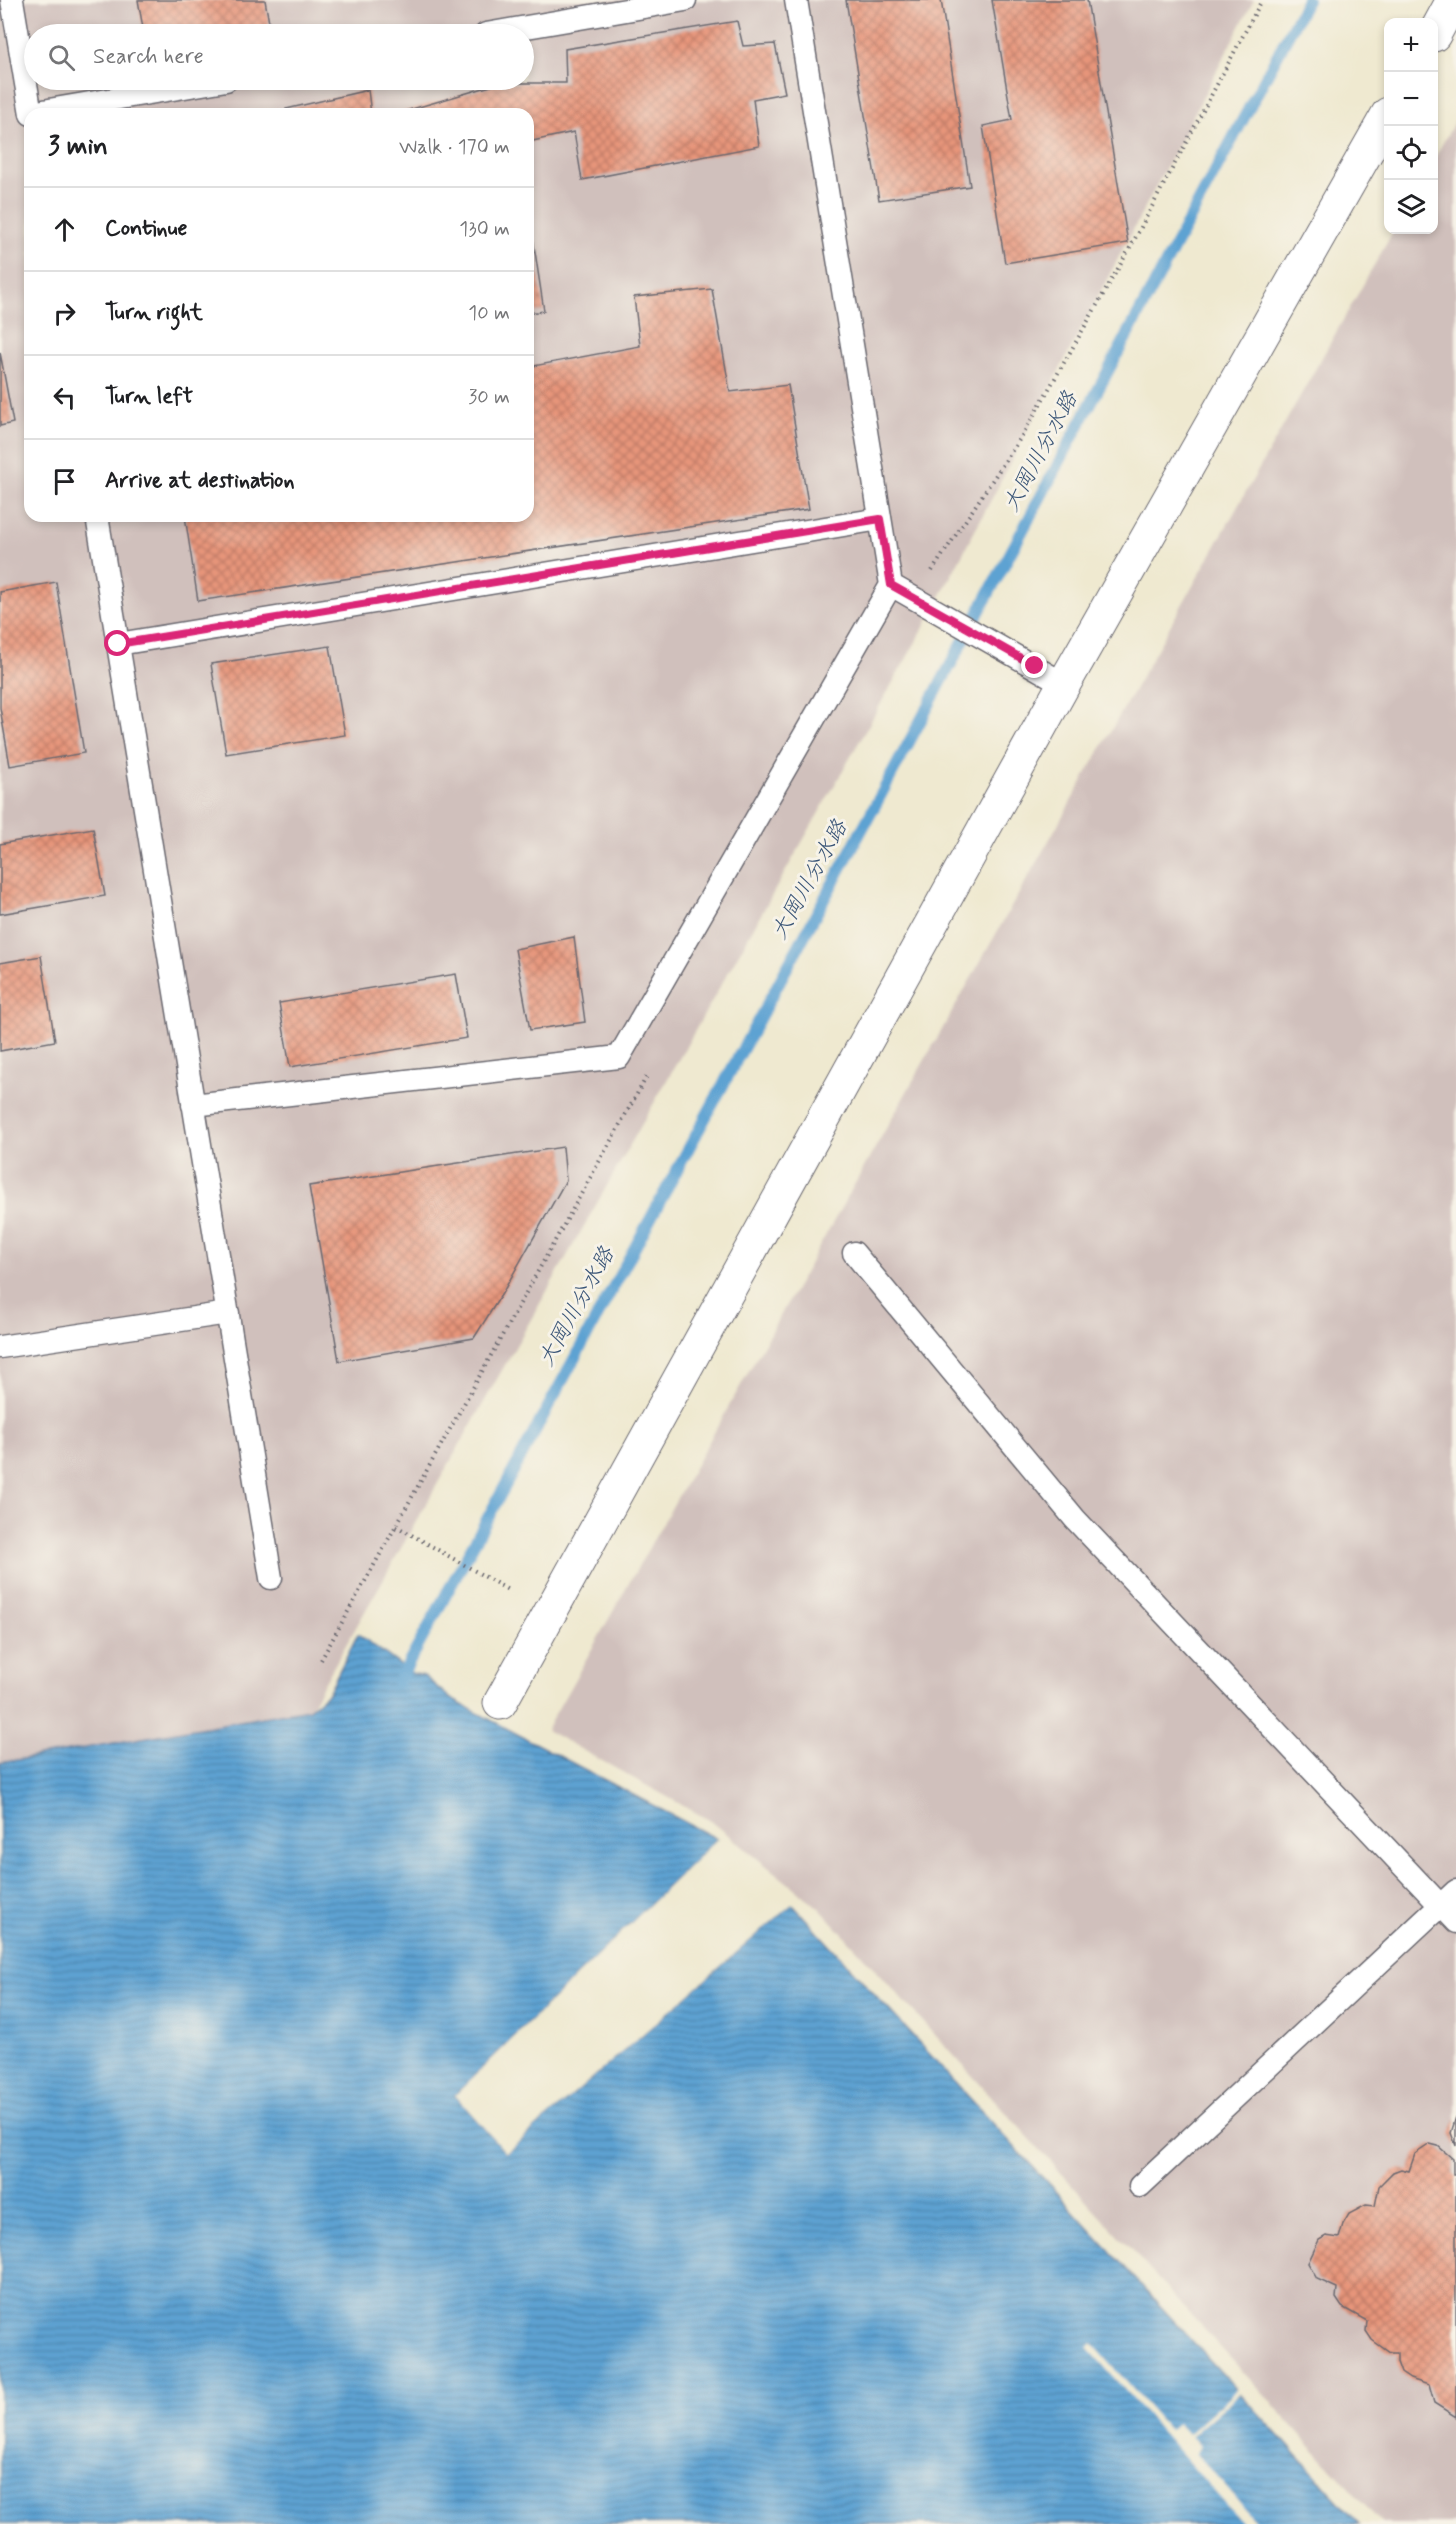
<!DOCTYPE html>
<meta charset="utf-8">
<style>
:root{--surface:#fff;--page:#f6f6f6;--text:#202124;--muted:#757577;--line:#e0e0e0}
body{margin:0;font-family:Mynerve,"Klee One",sans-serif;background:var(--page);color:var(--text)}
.controls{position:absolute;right:18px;top:18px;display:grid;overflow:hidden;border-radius:12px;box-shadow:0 3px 9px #0003}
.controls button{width:54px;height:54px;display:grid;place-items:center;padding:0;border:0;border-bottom:2px solid var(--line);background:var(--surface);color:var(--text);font:30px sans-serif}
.stop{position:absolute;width:18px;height:18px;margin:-14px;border:4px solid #db2777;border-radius:50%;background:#fff}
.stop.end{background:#db2777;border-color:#fff;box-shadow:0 2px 6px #0008}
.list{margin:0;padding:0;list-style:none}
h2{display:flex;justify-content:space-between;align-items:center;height:78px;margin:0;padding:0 24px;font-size:26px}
h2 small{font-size:20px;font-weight:400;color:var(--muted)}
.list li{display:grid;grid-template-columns:39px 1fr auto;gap:18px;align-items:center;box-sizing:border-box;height:84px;padding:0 24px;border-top:2px solid var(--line)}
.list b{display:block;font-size:22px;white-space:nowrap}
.list em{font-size:20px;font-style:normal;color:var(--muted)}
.icon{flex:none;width:33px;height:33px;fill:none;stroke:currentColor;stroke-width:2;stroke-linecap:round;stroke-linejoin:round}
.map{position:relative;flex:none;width:1456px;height:2524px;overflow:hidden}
.search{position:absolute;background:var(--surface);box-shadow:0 3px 9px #0003;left:24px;top:24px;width:510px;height:66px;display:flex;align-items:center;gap:15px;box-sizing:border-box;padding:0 21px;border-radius:33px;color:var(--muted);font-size:22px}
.panel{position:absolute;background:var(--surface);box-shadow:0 3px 9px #0003;left:24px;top:108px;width:510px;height:414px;border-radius:18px}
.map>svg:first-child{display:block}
.industrial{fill:#d0c0bc;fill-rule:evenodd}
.water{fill:url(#water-rules);stroke:#406286;stroke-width:1.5}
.pier{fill:#efe9d0}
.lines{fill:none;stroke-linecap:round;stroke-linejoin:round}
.stream{stroke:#5da2d2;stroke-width:12}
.building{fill:url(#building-cross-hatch)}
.service-casing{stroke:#6a686f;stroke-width:25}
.minor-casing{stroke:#6a686f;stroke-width:35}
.path{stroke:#6a686f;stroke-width:4;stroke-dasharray:1.5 4.5;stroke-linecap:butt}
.service{stroke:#fff;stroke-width:22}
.minor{stroke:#fff;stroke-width:33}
.route{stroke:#db2777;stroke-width:8}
.labels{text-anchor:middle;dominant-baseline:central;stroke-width:6;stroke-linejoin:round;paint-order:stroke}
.water-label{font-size:22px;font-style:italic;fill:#3a5577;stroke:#f7f3e8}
</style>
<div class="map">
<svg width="1456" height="2524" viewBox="0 0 1456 2524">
<defs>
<pattern id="water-rules" width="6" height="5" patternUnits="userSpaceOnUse" patternTransform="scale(1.5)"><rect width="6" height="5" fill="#5da2d2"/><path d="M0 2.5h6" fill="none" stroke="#4c84ac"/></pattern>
<pattern id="building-cross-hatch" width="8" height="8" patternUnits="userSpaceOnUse" patternTransform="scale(1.5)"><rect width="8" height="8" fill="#e7957a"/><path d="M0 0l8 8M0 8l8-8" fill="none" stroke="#bb7965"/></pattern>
</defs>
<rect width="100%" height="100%" fill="#f7f3e8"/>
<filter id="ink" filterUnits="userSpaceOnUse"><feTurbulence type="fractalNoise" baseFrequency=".0167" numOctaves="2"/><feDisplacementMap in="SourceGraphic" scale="12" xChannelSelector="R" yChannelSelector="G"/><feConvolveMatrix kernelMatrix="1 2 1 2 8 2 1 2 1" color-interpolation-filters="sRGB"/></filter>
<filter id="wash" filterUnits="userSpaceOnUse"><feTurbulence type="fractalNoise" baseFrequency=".008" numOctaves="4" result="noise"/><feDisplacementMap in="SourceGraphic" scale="24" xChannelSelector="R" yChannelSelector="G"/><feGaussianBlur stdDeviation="1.35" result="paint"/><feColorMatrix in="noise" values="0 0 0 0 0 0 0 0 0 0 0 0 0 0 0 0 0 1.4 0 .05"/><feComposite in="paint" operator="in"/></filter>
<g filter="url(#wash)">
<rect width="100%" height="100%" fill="#efe9d0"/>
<path class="industrial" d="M 0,0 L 1254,0 L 921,633 L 309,1710 L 0,1762 ZM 34,34 L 524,34 L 524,80 L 34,80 ZM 30,114 L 528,114 L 528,516 L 30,516 Z
M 1456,119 L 1456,2524 L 1382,2524 L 819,1908 L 711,1821 L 546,1730 L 1394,230 L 1434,230 L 1434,159 Z"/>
<path class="water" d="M 358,1634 L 411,1673 L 424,1676 L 451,1699 L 717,1839 L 455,2095 L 506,2153 L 792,1904 L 1360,2524 L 0,2524 L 0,1763 L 309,1709 L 328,1693 Z"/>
<path class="pier" d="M 717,1839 L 719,1841 L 459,2096 L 506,2149 L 790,1902 L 792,1904 L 506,2153 L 455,2095 Z
M 1092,2343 L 1169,2430 L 1178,2423 L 1188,2434 L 1239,2388 L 1242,2391 L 1191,2436 L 1201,2447 L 1196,2453 L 1258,2524 L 1243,2524 L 1088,2348 Z"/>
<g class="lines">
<path class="stream" d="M 398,1683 L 877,802 L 1307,0"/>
</g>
<g id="blocks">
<path class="building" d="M 138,0 L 265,0 L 271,34 L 144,34 Z
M 846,0 L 941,0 L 970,186 L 879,200 Z
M 992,0 L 1087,0 L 1128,243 L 1005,263 L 983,126 L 1012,120 Z
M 737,21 L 743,46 L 775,44 L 785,93 L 753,99 L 759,146 L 582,180 L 574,132 L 528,142 L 528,114 L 395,114 L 501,83 L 566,83 L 565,49 Z
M 368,90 L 371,114 L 287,114 L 286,109 Z
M 528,232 L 532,232 L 544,311 L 528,313 Z
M 712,289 L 730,392 L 788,385 L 809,509 L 198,601 L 185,516 L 528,516 L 528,367 L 640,346 L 634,297 Z
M 0,352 L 13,423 L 0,426 Z
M 56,582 L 84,753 L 10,766 L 0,708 L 0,592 Z
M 330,646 L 345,735 L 226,754 L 211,664 Z
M 93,828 L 105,896 L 0,914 L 0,844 Z
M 574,937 L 585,1022 L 530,1030 L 515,949 Z
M 41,956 L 55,1041 L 0,1051 L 0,963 Z
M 456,974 L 467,1038 L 290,1067 L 279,1003 Z
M 563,1147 L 566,1180 L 503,1292 L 474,1338 L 339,1361 L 309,1186 Z
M 1456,2117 L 1456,2146 L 1451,2133 Z
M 1430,2144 L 1438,2146 L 1453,2159 L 1453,2175 L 1456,2175 L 1456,2417 L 1434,2403 L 1429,2385 L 1410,2379 L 1401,2373 L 1397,2362 L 1397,2353 L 1390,2353 L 1372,2340 L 1366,2331 L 1367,2321 L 1342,2307 L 1336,2298 L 1337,2288 L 1317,2279 L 1308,2263 L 1319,2240 L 1326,2236 L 1339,2238 L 1343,2224 L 1349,2214 L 1366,2205 L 1375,2206 L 1379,2186 L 1393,2172 L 1401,2169 L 1409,2171 L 1415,2154 Z"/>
</g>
</g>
<g filter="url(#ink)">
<use href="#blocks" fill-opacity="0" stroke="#6a686f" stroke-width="1.5"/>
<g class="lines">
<defs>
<path id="service" d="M 12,0 L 31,114
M 486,34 L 685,0
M 31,113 L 226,80
M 97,516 L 271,1578
M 891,585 L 1064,684
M 118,644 L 880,519
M 193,1105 L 619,1057 L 891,585 L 796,0
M 854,1253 L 1075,1519 L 1456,1922
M 0,1347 L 228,1313
M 1140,2186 L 1456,1891"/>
<path id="minor" d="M 1434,35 L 1453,0
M 500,1703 L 1064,684 L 1388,114"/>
</defs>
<use href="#service" class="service-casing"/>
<use href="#minor" class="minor-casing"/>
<path class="path" d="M 932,571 L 1023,434 L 1131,246 L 1262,0
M 396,1526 L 510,1591
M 321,1660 L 647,1076"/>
<use href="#service" class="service"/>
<use href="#minor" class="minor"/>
</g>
</g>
<g class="lines" filter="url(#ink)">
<path class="route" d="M 118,644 L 880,519 L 891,585 L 1035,666"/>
</g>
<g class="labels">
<g class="water-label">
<text transform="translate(1041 452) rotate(-62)">大岡川分水路</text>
<text transform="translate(810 880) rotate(-61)">大岡川分水路</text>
<text transform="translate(577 1307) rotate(-61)">大岡川分水路</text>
</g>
</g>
</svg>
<div class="controls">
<button>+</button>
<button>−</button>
<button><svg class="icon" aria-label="locate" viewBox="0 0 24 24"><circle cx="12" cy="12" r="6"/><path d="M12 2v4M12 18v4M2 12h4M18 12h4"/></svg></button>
<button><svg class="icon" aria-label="layers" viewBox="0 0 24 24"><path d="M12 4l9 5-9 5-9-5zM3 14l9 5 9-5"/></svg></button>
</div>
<div class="stop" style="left:118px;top:644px"></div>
<div class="stop end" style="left:1035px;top:666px"></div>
<div class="search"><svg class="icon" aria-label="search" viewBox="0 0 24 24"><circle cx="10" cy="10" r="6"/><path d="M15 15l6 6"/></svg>Search here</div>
<section class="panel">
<h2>3 min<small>Walk · 170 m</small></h2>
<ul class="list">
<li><svg class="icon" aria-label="ahead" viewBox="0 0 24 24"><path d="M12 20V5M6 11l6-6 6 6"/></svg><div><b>Continue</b></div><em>130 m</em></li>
<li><svg class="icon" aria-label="right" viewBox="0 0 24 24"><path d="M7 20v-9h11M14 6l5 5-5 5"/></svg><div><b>Turn right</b></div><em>10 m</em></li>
<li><svg class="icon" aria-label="left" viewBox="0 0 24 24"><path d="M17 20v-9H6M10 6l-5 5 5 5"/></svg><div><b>Turn left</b></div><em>30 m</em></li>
<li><svg class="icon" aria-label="arrive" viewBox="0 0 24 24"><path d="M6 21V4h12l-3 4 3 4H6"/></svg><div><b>Arrive at destination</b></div></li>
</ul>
</section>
</div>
